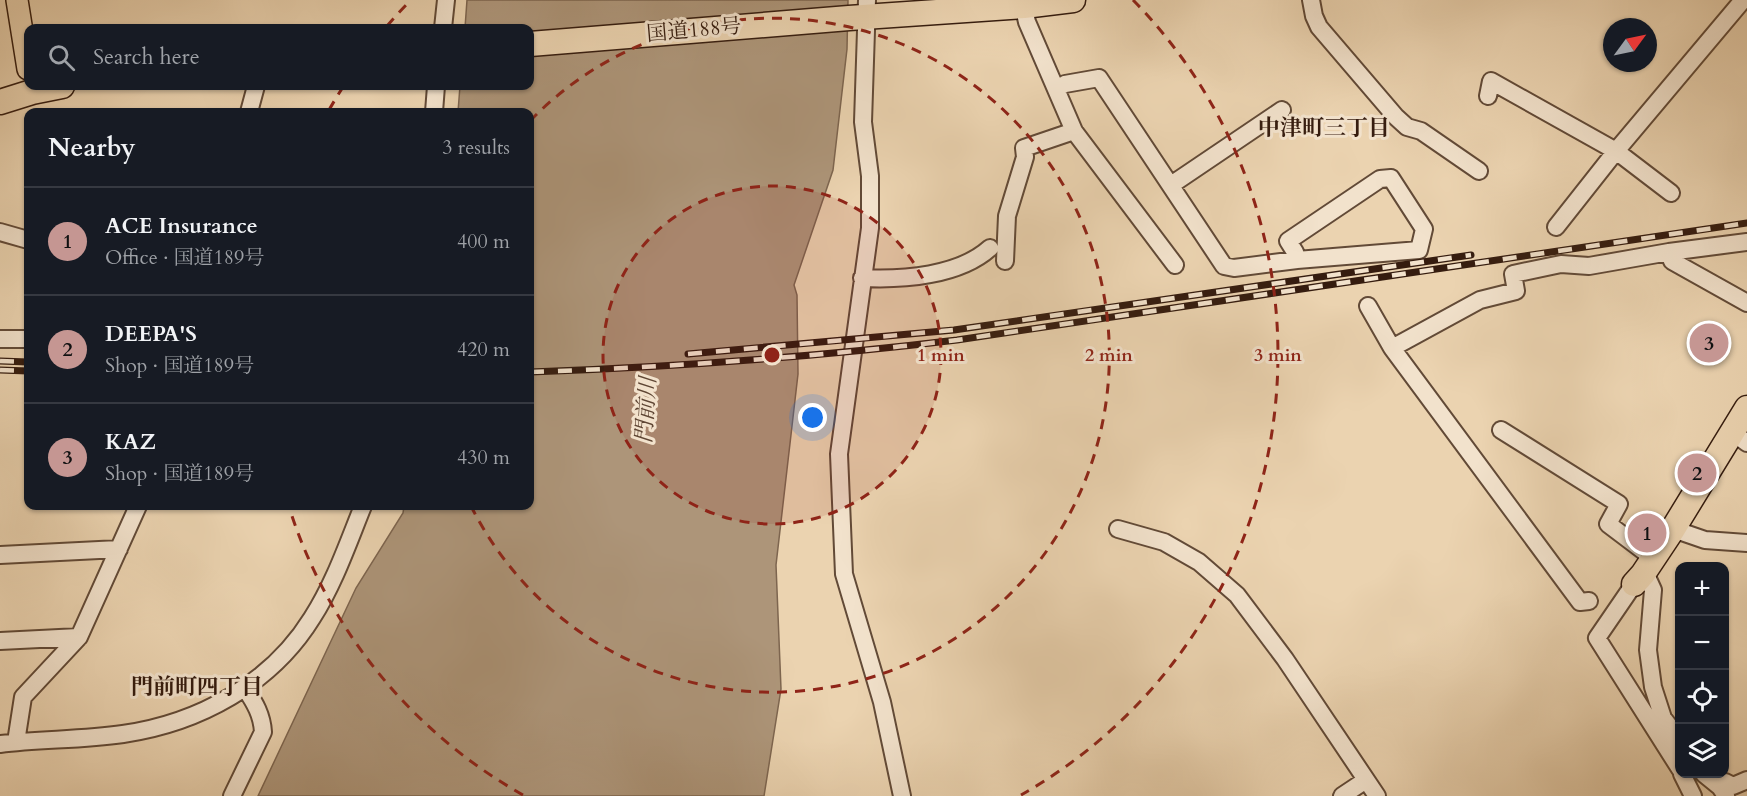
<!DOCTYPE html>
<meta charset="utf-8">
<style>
:root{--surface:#171b24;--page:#242831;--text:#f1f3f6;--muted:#9ea1a6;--line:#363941;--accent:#c59692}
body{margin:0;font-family:Cardo,"Noto Serif JP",serif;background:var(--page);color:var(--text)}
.controls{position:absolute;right:18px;bottom:18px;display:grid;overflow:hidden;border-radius:12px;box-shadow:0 2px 4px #0004}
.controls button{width:54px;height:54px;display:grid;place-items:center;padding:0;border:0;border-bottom:2px solid var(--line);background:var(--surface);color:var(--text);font:30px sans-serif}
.compass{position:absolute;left:1603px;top:18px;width:54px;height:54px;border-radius:50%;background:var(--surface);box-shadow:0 2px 4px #0004;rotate:57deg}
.you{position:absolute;left:813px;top:418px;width:21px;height:21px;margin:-15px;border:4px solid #fff;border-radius:50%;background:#1a73e8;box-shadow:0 0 0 9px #1a73e833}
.badge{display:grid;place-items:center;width:39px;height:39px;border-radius:50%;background:var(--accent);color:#111;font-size:20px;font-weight:700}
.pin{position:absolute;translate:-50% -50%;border:3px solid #fff;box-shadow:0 2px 6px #0006}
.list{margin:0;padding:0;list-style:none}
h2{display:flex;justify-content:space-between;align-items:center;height:78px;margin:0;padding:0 24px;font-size:26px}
h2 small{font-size:20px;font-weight:400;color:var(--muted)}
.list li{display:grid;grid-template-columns:39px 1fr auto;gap:18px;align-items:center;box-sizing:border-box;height:108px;padding:0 24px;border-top:2px solid var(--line)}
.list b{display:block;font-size:22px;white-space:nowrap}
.list p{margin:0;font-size:20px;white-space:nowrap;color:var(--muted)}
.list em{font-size:20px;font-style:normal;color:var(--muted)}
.icon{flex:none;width:33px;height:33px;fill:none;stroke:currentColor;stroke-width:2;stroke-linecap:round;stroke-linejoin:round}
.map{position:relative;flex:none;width:1747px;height:796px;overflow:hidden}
.search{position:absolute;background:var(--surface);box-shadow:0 2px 4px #0004;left:24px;top:24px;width:510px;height:66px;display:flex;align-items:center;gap:15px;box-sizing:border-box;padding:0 21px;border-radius:12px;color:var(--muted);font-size:22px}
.panel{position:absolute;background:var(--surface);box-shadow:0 2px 4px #0004;left:24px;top:108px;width:510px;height:402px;border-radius:12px}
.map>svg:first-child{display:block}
.water{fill:#ad9579;stroke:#7d654f;stroke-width:1.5}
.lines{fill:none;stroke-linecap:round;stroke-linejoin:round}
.minor-casing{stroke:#624a37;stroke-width:20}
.major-casing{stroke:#351c0f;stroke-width:24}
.highway-casing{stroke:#351c0f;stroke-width:27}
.minor{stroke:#f2e2cc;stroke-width:16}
.major{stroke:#ebd3b0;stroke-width:21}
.highway{stroke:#ebd3b0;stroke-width:24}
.rail-casing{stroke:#351c0f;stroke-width:7}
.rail{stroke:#f2e2cc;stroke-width:4.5;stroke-dasharray:14;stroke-linecap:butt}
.ring{fill:none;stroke:#8f2418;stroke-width:3;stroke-dasharray:10 8}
.labels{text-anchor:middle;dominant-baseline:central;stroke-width:6;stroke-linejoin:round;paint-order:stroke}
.street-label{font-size:21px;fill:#351c0f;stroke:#f2e2cc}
.neighbourhood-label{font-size:22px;font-weight:bold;fill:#351c0f;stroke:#f2e2cc}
.water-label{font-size:22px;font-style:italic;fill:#5f4634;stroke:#f2e2cc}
.centre{fill:#8f2418;stroke:#f2e2cc;stroke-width:3}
.ring-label{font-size:18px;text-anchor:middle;font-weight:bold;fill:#8f2418;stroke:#f2e2cc;stroke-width:6;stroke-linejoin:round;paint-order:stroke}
</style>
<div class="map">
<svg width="1747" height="796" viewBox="0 0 1747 796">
<rect width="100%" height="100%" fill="#ebd3b0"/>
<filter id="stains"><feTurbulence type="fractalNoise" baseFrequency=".00333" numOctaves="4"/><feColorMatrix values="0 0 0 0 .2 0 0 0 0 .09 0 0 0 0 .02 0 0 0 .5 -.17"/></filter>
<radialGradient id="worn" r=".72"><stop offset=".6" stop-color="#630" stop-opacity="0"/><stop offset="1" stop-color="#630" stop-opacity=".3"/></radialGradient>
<path class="water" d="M 467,0 L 848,0 L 847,49 L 833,170 L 794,285 L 797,295 L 798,374 L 776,565 L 781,689 L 764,796 L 258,796 L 356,588 L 403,513 L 404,506 L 530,506 L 530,112 L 458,112 L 460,86 L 530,86 L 530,28 L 465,28 Z"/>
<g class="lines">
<defs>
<path id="minor" d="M 867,0 L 863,122 L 870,176 L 870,228 L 839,454 L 844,574 L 882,702 L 902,796
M 1022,0 L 1027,22 L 1074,131 L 1175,265
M 1311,0 L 1314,16 L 1319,27 L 1396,117 L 1407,127 L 1421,131 L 1479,171
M 443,28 L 446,0
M 1056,89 L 1065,84 L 1099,78 L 1224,266 L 1234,268 L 1297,260 L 1419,250 L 1424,229 L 1391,178 L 1380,179 L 1288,241 L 1295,252 L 1297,260
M 1488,96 L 1491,81 L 1616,151 L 1671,193
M 249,112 L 256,86
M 434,112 L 436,86
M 1171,185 L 1282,110
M 1556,227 L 1616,151 L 1743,0
M 0,232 L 28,240
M 1669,252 L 1672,261 L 1747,303
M 1005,261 L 1007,216 L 1025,157 L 1024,148 L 1074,131
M 862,278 C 903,280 959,276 990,248
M 1368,306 L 1392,348
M 0,339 L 28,339
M 1501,430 L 1619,504 L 1608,524 L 1653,558
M 1732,432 L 1747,443
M 1118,529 L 1164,542 L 1199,562 L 1237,595 L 1285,659 L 1377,796
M 1673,529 L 1705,540 L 1747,543
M 0,555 L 119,549
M 1643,574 L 1648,579 L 1653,590 L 1648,650 L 1653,687 L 1663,718 L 1680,740
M 1634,584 L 1597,638 L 1680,769
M 1589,601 L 1580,602 L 1392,348 L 1480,300 L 1516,291 L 1513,274 L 1561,264 L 1589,266 L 1669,252 L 1747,242
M 0,641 L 79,637
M 16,742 L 23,697 L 79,637 L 138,506
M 0,744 C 41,739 82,740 123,734 C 199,723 271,684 312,618 C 334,584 348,543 363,506
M 1682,774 L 1693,796
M 1704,774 L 1720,787 L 1726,796
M 1725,782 L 1733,786 L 1747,780
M 232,796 L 263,732 C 262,715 255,703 245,688
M 1342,796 L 1366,780"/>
<path id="major" d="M 17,0 L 28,69"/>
<path id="highway" d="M 530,44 L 849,18 L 1024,6 L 1073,0
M 0,102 L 32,92 L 62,86
M 1634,584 L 1643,574 L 1673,529 L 1747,408"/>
</defs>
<use href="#minor" class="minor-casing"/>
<use href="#major" class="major-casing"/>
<use href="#highway" class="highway-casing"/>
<use href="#minor" class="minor"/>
<use href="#major" class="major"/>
<use href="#highway" class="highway"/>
<defs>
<path id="rail" d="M 688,354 L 954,330 L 1471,255
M 0,361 L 28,362
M 0,370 L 28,371
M 530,372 C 672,367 815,357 957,340 L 1747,223"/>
</defs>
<use href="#rail" class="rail-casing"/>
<use href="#rail" class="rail"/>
</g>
<circle cx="772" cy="355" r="169" fill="#8f2418" fill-opacity=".12"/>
<g class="ring">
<circle cx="772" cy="355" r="169"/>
<path d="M530 121A337 337 0 1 1 472 508"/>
<path d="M523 795A506 506 0 0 1 289 507M329 110A506 506 0 0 1 343 87M387 26A506 506 0 0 1 411 0M1133 0A506 506 0 0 1 1021 795"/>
</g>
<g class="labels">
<g class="street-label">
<text transform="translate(694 30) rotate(-5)">国道188号</text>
</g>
<g class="neighbourhood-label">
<text x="1324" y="128">中津町三丁目</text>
<text x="197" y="687">門前町四丁目</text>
</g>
<g class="water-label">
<text transform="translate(646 410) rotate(-86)">門前川</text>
</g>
</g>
<circle cx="772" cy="355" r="9" class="centre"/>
<g class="ring-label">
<text x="941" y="361">1 min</text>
<text x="1109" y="361">2 min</text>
<text x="1278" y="361">3 min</text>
</g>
<rect width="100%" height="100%" filter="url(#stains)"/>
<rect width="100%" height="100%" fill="url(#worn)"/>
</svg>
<div class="controls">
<button>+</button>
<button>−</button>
<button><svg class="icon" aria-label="locate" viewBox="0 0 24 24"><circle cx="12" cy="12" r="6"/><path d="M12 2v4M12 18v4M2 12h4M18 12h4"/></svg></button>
<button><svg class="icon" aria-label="layers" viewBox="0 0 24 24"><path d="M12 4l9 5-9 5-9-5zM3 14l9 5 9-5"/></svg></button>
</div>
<svg class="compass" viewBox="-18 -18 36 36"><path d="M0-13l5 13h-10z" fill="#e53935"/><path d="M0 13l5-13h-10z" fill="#9ea1a6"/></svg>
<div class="you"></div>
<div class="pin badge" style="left:1647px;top:533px">1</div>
<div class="pin badge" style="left:1697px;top:473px">2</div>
<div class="pin badge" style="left:1709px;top:343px">3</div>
<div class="search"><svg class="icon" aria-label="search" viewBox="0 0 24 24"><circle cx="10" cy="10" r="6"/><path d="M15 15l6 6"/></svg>Search here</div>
<section class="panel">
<h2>Nearby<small>3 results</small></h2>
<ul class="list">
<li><span class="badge">1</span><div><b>ACE Insurance</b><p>Office · 国道189号</p></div><em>400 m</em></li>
<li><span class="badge">2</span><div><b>DEEPA'S</b><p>Shop · 国道189号</p></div><em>420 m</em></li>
<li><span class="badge">3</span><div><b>KAZ</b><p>Shop · 国道189号</p></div><em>430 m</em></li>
</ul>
</section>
</div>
